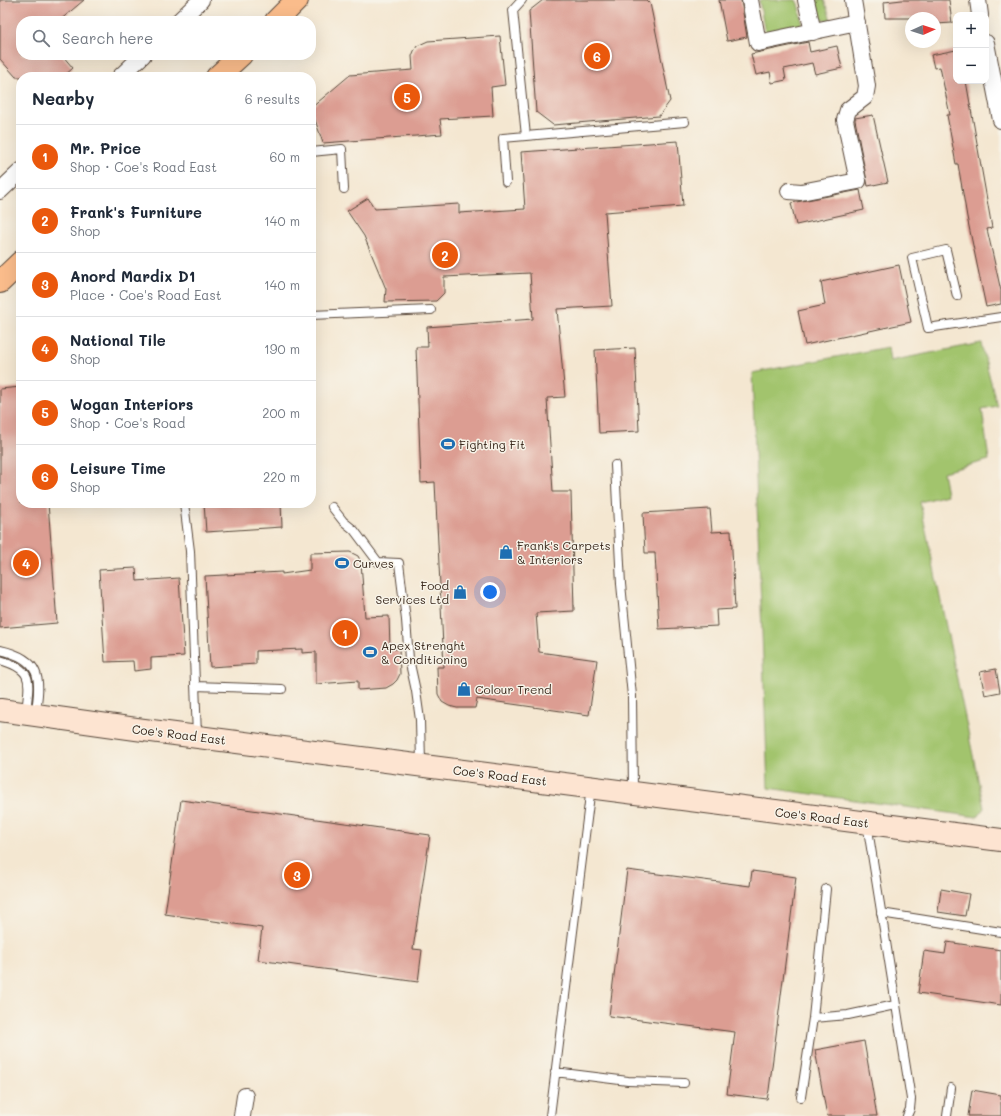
<!DOCTYPE html>
<meta charset="utf-8">
<style>
:root{--surface:#fff;--page:#f6f6f7;--text:#1f2937;--muted:#747a83;--line:#e0e1e3;--accent:#ea580c}
body{margin:0;font-family:Mali,sans-serif;background:var(--page);color:var(--text)}
.controls{position:absolute;right:12px;top:12px;display:grid;overflow:hidden;border-radius:8px;box-shadow:0 4px 16px #0002}
.controls button{width:36px;height:36px;display:grid;place-items:center;padding:0;border:0;border-bottom:1px solid var(--line);background:var(--surface);color:var(--text);font:20px sans-serif}
.compass{position:absolute;left:905px;top:12px;width:36px;height:36px;border-radius:50%;background:var(--surface);box-shadow:0 4px 16px #0002;rotate:87deg}
.you{position:absolute;left:490px;top:592px;width:14px;height:14px;margin:-10px;border:3px solid #fff;border-radius:50%;background:#1a73e8;box-shadow:0 0 0 6px #1a73e833}
.badge{display:grid;place-items:center;width:26px;height:26px;border-radius:50%;background:var(--accent);color:#fff;font-size:13px;font-weight:700}
.pin{position:absolute;translate:-50% -50%;border:2px solid #fff;box-shadow:0 1px 4px #0006}
.list{margin:0;padding:0;list-style:none}
h2{display:flex;justify-content:space-between;align-items:center;height:52px;margin:0;padding:0 16px;font-size:17px}
h2 small{font-size:13px;font-weight:400;color:var(--muted)}
.list li{display:grid;grid-template-columns:26px 1fr auto;gap:12px;align-items:center;box-sizing:border-box;height:64px;padding:0 16px;border-top:1px solid var(--line)}
.list b{display:block;font-size:15px;white-space:nowrap}
.list p{margin:0;font-size:13px;white-space:nowrap;color:var(--muted)}
.list em{font-size:13px;font-style:normal;color:var(--muted)}
.icon{flex:none;width:22px;height:22px;fill:none;stroke:currentColor;stroke-width:2;stroke-linecap:round;stroke-linejoin:round}
.map{position:relative;flex:none;width:1001px;height:1116px;overflow:hidden}
.search{position:absolute;background:var(--surface);box-shadow:0 4px 16px #0002;left:16px;top:16px;width:300px;height:44px;display:flex;align-items:center;gap:10px;box-sizing:border-box;padding:0 14px;border-radius:16px;color:var(--muted);font-size:15px}
.panel{position:absolute;background:var(--surface);box-shadow:0 4px 16px #0002;left:16px;top:72px;width:300px;height:436px;border-radius:16px}
.map>svg:first-child{display:block}
.green{fill:#a2c46d;stroke:#6e7746}
.building{fill:#dc9d92}
.lines{fill:none;stroke-linecap:round;stroke-linejoin:round}
.lane-casing{stroke:#574639;stroke-width:10}
.street-casing{stroke:#574639;stroke-width:18}
.secondary-casing{stroke:#574639;stroke-width:24}
.primary-casing{stroke:#574639;stroke-width:24}
.lane{stroke:#fff;stroke-width:8}
.street{stroke:#fff;stroke-width:16}
.secondary{stroke:#fde4d1;stroke-width:22}
.primary{stroke:#fabc8b;stroke-width:22}
.labels{text-anchor:middle;dominant-baseline:central;stroke-width:3;stroke-linejoin:round;paint-order:stroke}
.poi-label{font-size:12px;fill:#3b2a1e;stroke:#f7f3e8;text-anchor:start}
.street-label{font-size:12px;fill:#3b2a1e;stroke:#f7f3e8}
</style>
<div class="map">
<svg width="1001" height="1116" viewBox="0 0 1001 1116">
<rect width="100%" height="100%" fill="#f7f3e8"/>
<filter id="ink" filterUnits="userSpaceOnUse"><feTurbulence type="fractalNoise" baseFrequency=".025" numOctaves="2"/><feDisplacementMap in="SourceGraphic" scale="8" xChannelSelector="R" yChannelSelector="G"/><feConvolveMatrix kernelMatrix="1 2 1 2 8 2 1 2 1" color-interpolation-filters="sRGB"/></filter>
<filter id="wash" filterUnits="userSpaceOnUse"><feTurbulence type="fractalNoise" baseFrequency=".012" numOctaves="4" result="noise"/><feDisplacementMap in="SourceGraphic" scale="16" xChannelSelector="R" yChannelSelector="G"/><feGaussianBlur stdDeviation="0.9" result="paint"/><feColorMatrix in="noise" values="0 0 0 0 0 0 0 0 0 0 0 0 0 0 0 0 0 1.4 0 .05"/><feComposite in="paint" operator="in"/></filter>
<g filter="url(#wash)">
<rect width="100%" height="100%" fill="#f4e7d1"/>
<path class="green" d="M 759,0 L 796,0 L 798,4 L 803,26 L 767,36 L 765,33 Z
M 812,0 L 824,0 L 831,20 L 820,20 L 816,16 Z
M 981,343 L 997,406 L 982,409 L 989,460 L 943,472 L 947,495 L 920,502 L 984,808 L 977,817 L 768,788 L 752,373 L 888,347 L 890,361 Z"/>
<g id="blocks">
<path class="building" d="M 0,0 L 84,0 L 59,21 L 21,21 L 21,55 L 62,55 L 73,68 L 63,77 L 16,77 L 0,59 Z
M 543,0 L 647,0 L 650,3 L 670,101 L 659,116 L 553,125 L 536,112 L 529,11 Z
M 719,0 L 741,0 L 747,37 L 727,41 Z
M 902,0 L 949,0 L 952,23 L 936,24 L 935,18 L 885,18 L 884,2 Z
M 500,36 L 505,85 L 491,87 L 493,116 L 440,119 L 442,134 L 323,143 L 311,108 L 350,75 L 413,70 L 412,56 L 414,51 L 417,46 L 428,41 Z
M 808,42 L 810,52 L 837,46 L 842,68 L 815,74 L 812,63 L 784,69 L 786,80 L 772,83 L 770,72 L 756,75 L 751,54 Z
M 956,50 L 956,81 L 966,81 L 992,228 L 987,229 L 1001,291 L 1001,304 L 986,307 L 967,217 L 958,164 L 956,164 L 947,115 L 950,115 L 940,67 L 934,68 L 931,55 Z
M 873,115 L 888,182 L 868,186 L 855,120 L 855,118 Z
M 678,141 L 683,206 L 605,212 L 612,306 L 557,309 L 565,397 L 547,398 L 553,492 L 571,492 L 574,611 L 536,613 L 539,652 L 597,660 L 589,715 L 477,699 L 475,708 L 457,708 L 449,706 L 442,702 L 438,694 L 437,667 L 444,667 L 435,482 L 421,483 L 416,347 L 428,347 L 427,327 L 533,319 L 530,273 L 444,277 L 444,293 L 436,301 L 385,302 L 386,289 L 364,236 L 347,211 L 368,198 L 375,209 L 459,204 L 459,213 L 525,209 L 521,152 Z
M 860,190 L 864,210 L 796,225 L 791,203 Z
M 899,265 L 911,322 L 805,345 L 798,311 L 825,305 L 821,282 Z
M 635,348 L 639,431 L 599,433 L 595,350 Z
M 21,387 L 21,503 L 48,503 L 57,623 L 0,628 L 0,389 Z
M 204,503 L 281,503 L 282,527 L 206,532 Z
M 710,509 L 712,532 L 731,531 L 735,609 L 716,610 L 717,626 L 659,629 L 655,553 L 645,553 L 643,513 Z
M 350,552 L 358,556 L 361,562 L 365,617 L 389,616 L 390,649 L 399,649 L 400,674 L 397,680 L 393,684 L 386,688 L 358,690 L 358,681 L 316,684 L 316,652 L 302,653 L 302,649 L 256,651 L 256,664 L 210,667 L 205,576 L 282,572 L 282,574 L 310,570 L 310,553 Z
M 136,568 L 137,581 L 179,578 L 184,656 L 151,658 L 151,669 L 134,671 L 133,661 L 105,662 L 99,570 Z
M 996,669 L 1000,692 L 985,695 L 980,672 Z
M 181,800 L 430,835 L 413,949 L 422,950 L 418,982 L 258,960 L 262,928 L 165,914 Z
M 627,870 L 750,886 L 752,871 L 796,877 L 769,1090 L 767,1099 L 727,1094 L 735,1032 L 609,1016 Z
M 941,889 L 969,894 L 965,916 L 938,912 Z
M 947,942 L 1001,950 L 1001,1005 L 918,993 L 924,951 L 945,954 Z
M 864,1041 L 877,1116 L 827,1116 L 815,1050 Z
M 972,1090 L 1001,1095 L 1001,1116 L 968,1116 Z"/>
</g>
</g>
<g filter="url(#ink)">
<use href="#blocks" fill-opacity="0" stroke="#574639" stroke-width="1"/>
<g class="lines">
<defs>
<path id="lane" d="M 522,0 L 513,10 L 526,136
M 311,152 L 342,149 L 344,189
M 506,182 L 503,138 L 685,122
M 957,296 L 946,250 L 912,258 L 928,328 L 1001,317
M 311,315 L 431,310
M 615,465 L 621,584 L 632,696 L 633,791
M 184,503 L 190,551 L 197,736
M 332,507 L 343,521 L 354,530 L 378,562 L 399,563 L 406,620 L 409,659 L 416,691 L 420,720 L 421,764
M 0,650 C 41,659 42,678 35,715
M 0,660 C 35,670 29,681 26,713
M 195,686 L 282,689
M 867,823 L 911,1099 L 910,1109 L 907,1116
M 881,913 L 1001,932
M 813,1018 L 848,1015 L 895,1005
M 555,1072 L 628,1081 L 684,1083
M 801,1097 L 813,1018 L 826,889
M 550,1116 L 591,787
M 947,1116 L 951,1088"/>
<path id="street" d="M 750,0 L 758,43 L 857,22
M 806,0 L 813,32
M 978,0 L 980,15
M 179,21 L 201,0
M 986,43 L 1001,120
M 120,77 L 143,55
M 0,191 L 21,171
M 789,191 L 801,192 L 858,181 L 845,120 L 848,110 L 865,97 L 867,86 L 853,0
M 242,1116 L 245,1096"/>
<path id="secondary" d="M 0,710 L 136,729 L 1001,840"/>
<path id="primary" d="M 276,21 L 297,0
M 217,77 L 241,55
M 0,282 L 21,262"/>
</defs>
<use href="#lane" class="lane-casing"/>
<use href="#street" class="street-casing"/>
<use href="#secondary" class="secondary-casing"/>
<use href="#primary" class="primary-casing"/>
<use href="#lane" class="lane"/>
<use href="#street" class="street"/>
<use href="#secondary" class="secondary"/>
<use href="#primary" class="primary"/>
</g>
</g>
<defs>
<symbol id="stadium-bare" viewBox="-9 -9 18 18"><path d="M0-5a6.5 5 0 1 0 0 10a6.5 5 0 1 0 0-10ZM-3.5-1.8h7v3.6h-7Z" fill="#1f6fb2" stroke="#f7f3e8" stroke-width="2.5" paint-order="stroke"/></symbol>
<symbol id="shop-bare" viewBox="-9 -9 18 18"><path d="M-5-2.5h2.3a2.7 3.5 0 0 1 5.4 0H5L5.5 6h-11ZM-1.5-2.5h3a1.5 2.3 0 0 0-3 0Z" fill="#1f6fb2" stroke="#f7f3e8" stroke-width="2.5" paint-order="stroke"/></symbol>
</defs>
<g fill-rule="evenodd">
<use href="#stadium-bare" x="438" y="434" width="20" height="20"/>
<use href="#shop-bare" x="496" y="542" width="20" height="20"/>
<use href="#stadium-bare" x="332" y="553" width="20" height="20"/>
<use href="#shop-bare" x="450" y="582" width="20" height="20"/>
<use href="#stadium-bare" x="360" y="642" width="20" height="20"/>
<use href="#shop-bare" x="454" y="679" width="20" height="20"/>
</g>
<g class="labels">
<g class="poi-label">
<text x="459" y="444">Fighting Fit</text>
<text x="517" y="545">Frank's Carpets<tspan x="517" dy="14">&amp; Interiors</tspan></text>
<text x="353" y="563">Curves</text>
<text x="449" y="585" text-anchor="end">Food<tspan x="449" dy="14">Services Ltd</tspan></text>
<text x="381" y="645">Apex Strenght<tspan x="381" dy="14">&amp; Conditioning</tspan></text>
<text x="475" y="689">Colour Trend</text>
</g>
<g class="street-label">
<text transform="translate(179 734) rotate(7)">Coe's Road East</text>
<text transform="translate(500 775) rotate(7)">Coe's Road East</text>
<text transform="translate(822 817) rotate(7)">Coe's Road East</text>
</g>
</g>
</svg>
<div class="controls">
<button>+</button>
<button>−</button>
</div>
<svg class="compass" viewBox="-18 -18 36 36"><path d="M0-13l5 13h-10z" fill="#e53935"/><path d="M0 13l5-13h-10z" fill="#747a83"/></svg>
<div class="you"></div>
<div class="pin badge" style="left:345px;top:633px">1</div>
<div class="pin badge" style="left:445px;top:255px">2</div>
<div class="pin badge" style="left:297px;top:875px">3</div>
<div class="pin badge" style="left:26px;top:563px">4</div>
<div class="pin badge" style="left:407px;top:97px">5</div>
<div class="pin badge" style="left:597px;top:56px">6</div>
<div class="search"><svg class="icon" aria-label="search" viewBox="0 0 24 24"><circle cx="10" cy="10" r="6"/><path d="M15 15l6 6"/></svg>Search here</div>
<section class="panel">
<h2>Nearby<small>6 results</small></h2>
<ul class="list">
<li><span class="badge">1</span><div><b>Mr. Price</b><p>Shop · Coe's Road East</p></div><em>60 m</em></li>
<li><span class="badge">2</span><div><b>Frank's Furniture</b><p>Shop</p></div><em>140 m</em></li>
<li><span class="badge">3</span><div><b>Anord Mardix D1</b><p>Place · Coe's Road East</p></div><em>140 m</em></li>
<li><span class="badge">4</span><div><b>National Tile</b><p>Shop</p></div><em>190 m</em></li>
<li><span class="badge">5</span><div><b>Wogan Interiors</b><p>Shop · Coe's Road</p></div><em>200 m</em></li>
<li><span class="badge">6</span><div><b>Leisure Time</b><p>Shop</p></div><em>220 m</em></li>
</ul>
</section>
</div>
